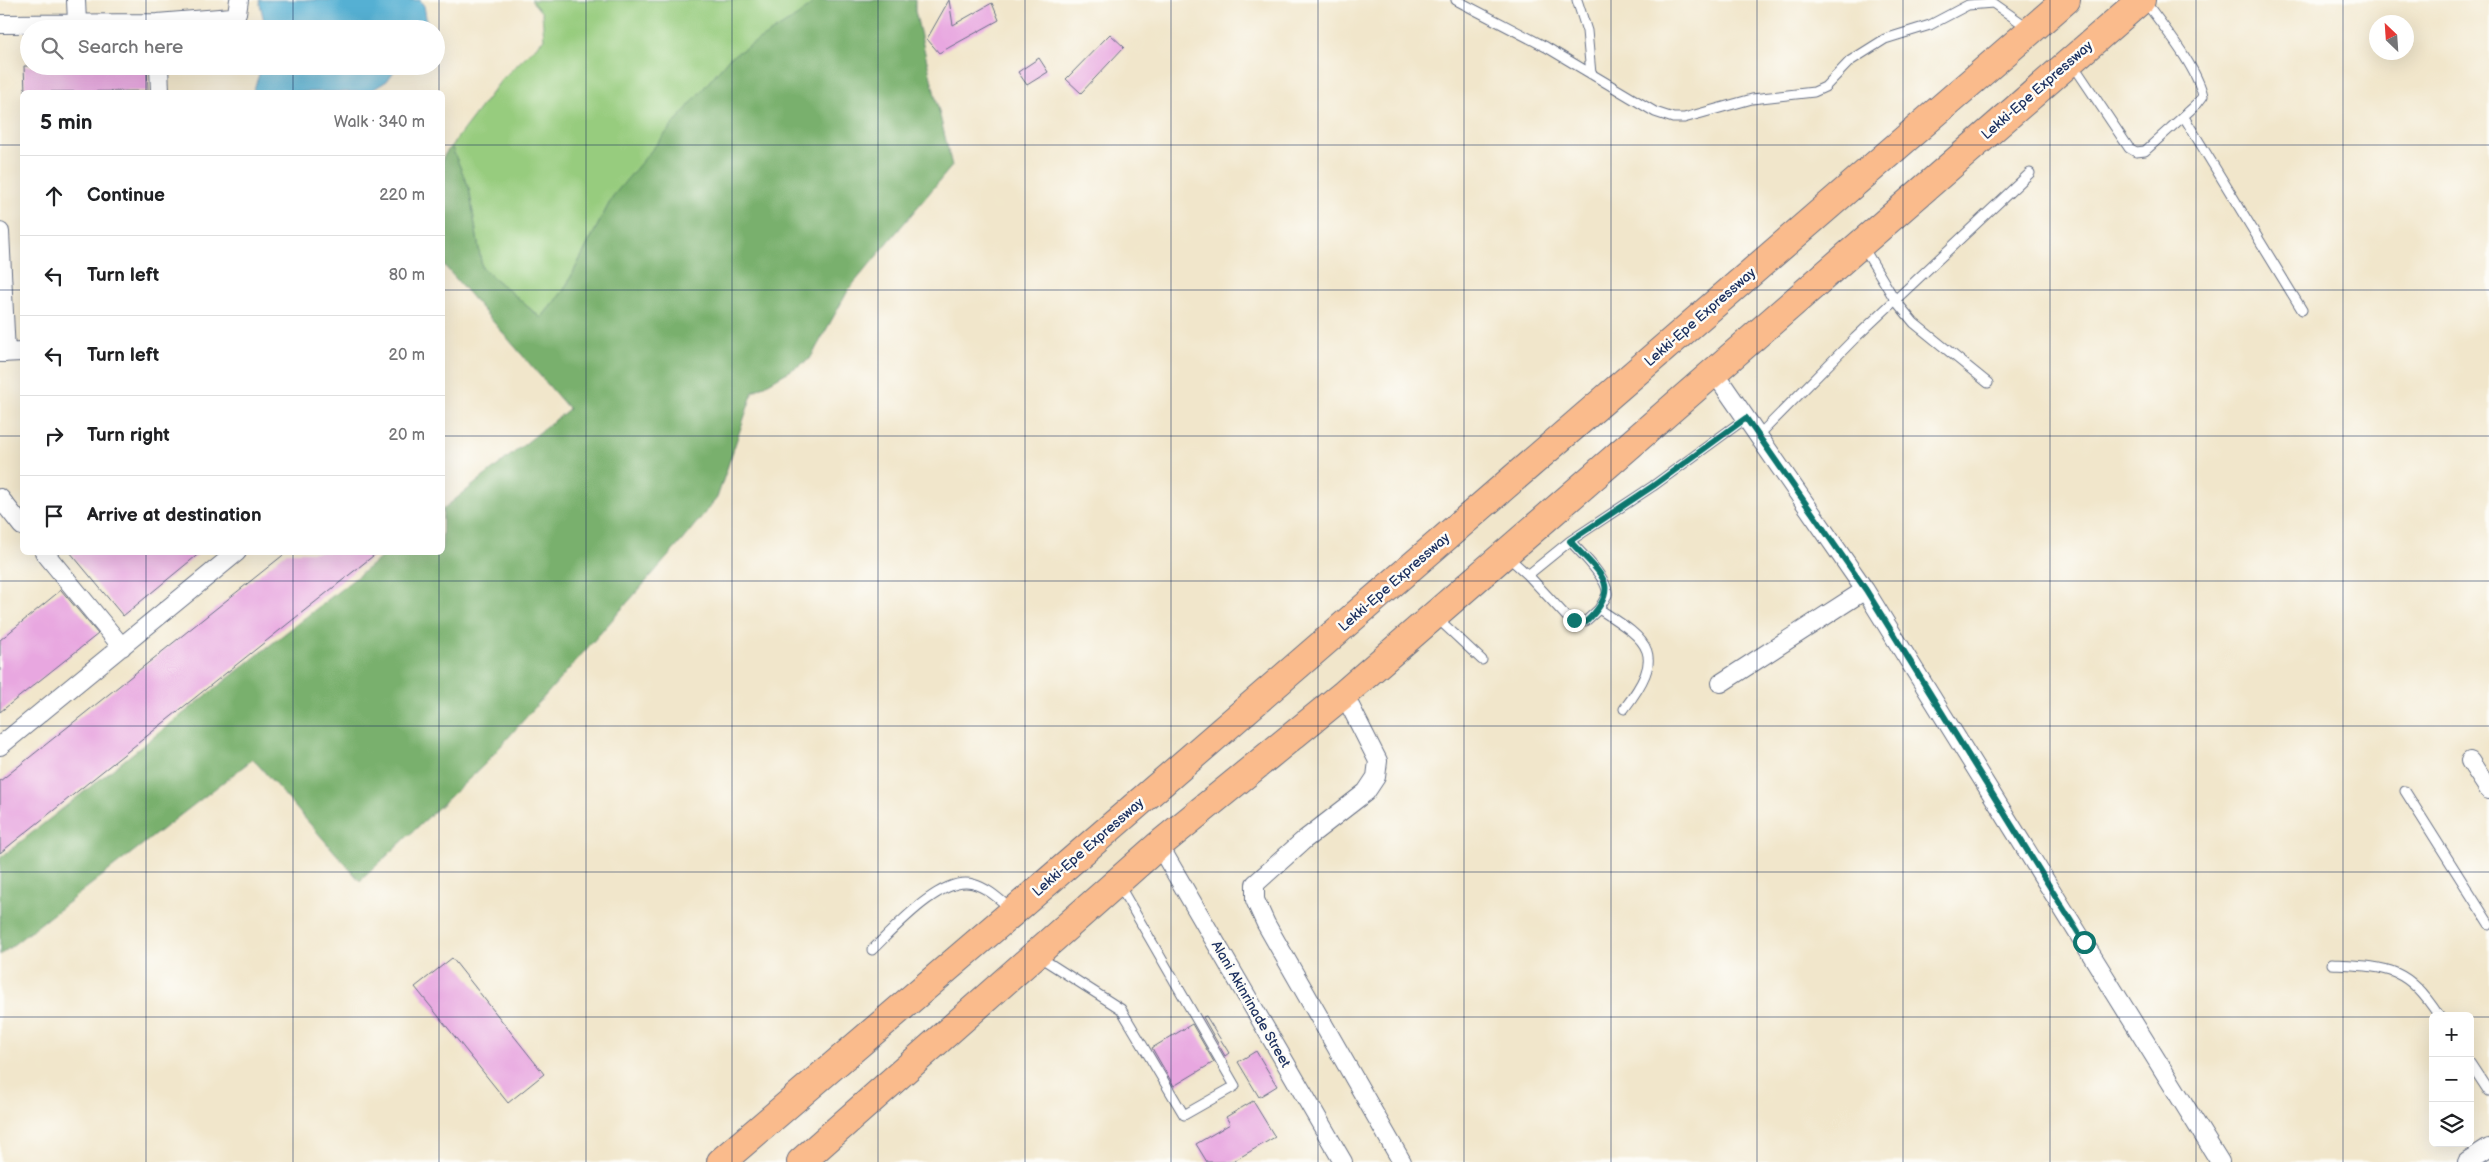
<!DOCTYPE html>
<meta charset="utf-8">
<style>
:root{--surface:#fff;--page:#f6f6f6;--text:#202124;--muted:#757577;--line:#e0e0e0}
body{margin:0;font-family:"Balsamiq Sans",sans-serif;background:var(--page);color:var(--text)}
.controls{position:absolute;right:15px;bottom:15px;display:grid;overflow:hidden;border-radius:8px;box-shadow:0 5px 20px #0002}
.controls button{width:45px;height:45px;display:grid;place-items:center;padding:0;border:0;border-bottom:1px solid var(--line);background:var(--surface);color:var(--text);font:25px sans-serif}
.compass{position:absolute;left:2369px;top:15px;width:45px;height:45px;border-radius:50%;background:var(--surface);box-shadow:0 5px 20px #0002;rotate:335deg}
.stop{position:absolute;width:15px;height:15px;margin:-11px;border:4px solid #0f766e;border-radius:50%;background:#fff}
.stop.end{background:#0f766e;border-color:#fff;box-shadow:0 1px 5px #0008}
.list{margin:0;padding:0;list-style:none}
h2{display:flex;justify-content:space-between;align-items:center;height:65px;margin:0;padding:0 20px;font-size:21px}
h2 small{font-size:16px;font-weight:400;color:var(--muted)}
.list li{display:grid;grid-template-columns:32px 1fr auto;gap:15px;align-items:center;box-sizing:border-box;height:80px;padding:0 20px;border-top:1px solid var(--line)}
.list b{display:block;font-size:19px;white-space:nowrap}
.list em{font-size:16px;font-style:normal;color:var(--muted)}
.icon{flex:none;width:28px;height:28px;fill:none;stroke:currentColor;stroke-width:2;stroke-linecap:round;stroke-linejoin:round}
.map{position:relative;flex:none;width:2489px;height:1162px;overflow:hidden}
.search{position:absolute;background:var(--surface);box-shadow:0 5px 20px #0002;left:20px;top:20px;width:425px;height:55px;display:flex;align-items:center;gap:12px;box-sizing:border-box;padding:0 18px;border-radius:28px;color:var(--muted);font-size:19px}
.panel{position:absolute;background:var(--surface);box-shadow:0 5px 20px #0002;left:20px;top:90px;width:425px;height:465px;border-radius:8px}
.map>svg:first-child{display:block}
.green{fill:#97cc7e;stroke:#597e6e}
.forest{fill:#79b06d;stroke:#4a7066}
.water{fill:#55b0d3;stroke:#387098}
.building{fill:#e8a7e0}
.lines{fill:none;stroke-linecap:round;stroke-linejoin:round}
.lane-casing{stroke:#666f84;stroke-width:11}
.street-casing{stroke:#666f84;stroke-width:20}
.highway-casing{stroke:#666f84;stroke-width:30}
.lane{stroke:#fff;stroke-width:9}
.street{stroke:#fff;stroke-width:18}
.highway{stroke:#fabb8c;stroke-width:28}
.route{stroke:#0f766e;stroke-width:6}
.grid{fill:none;stroke:#1b2f5e;stroke-width:1;stroke-opacity:0.55}
.labels{text-anchor:middle;dominant-baseline:central;stroke-width:5;stroke-linejoin:round;paint-order:stroke}
.street-label{font-size:14px;fill:#1b2f5e;stroke:#fdfcf7}
</style>
<div class="map">
<svg width="2489" height="1162" viewBox="0 0 2489 1162">
<rect width="100%" height="100%" fill="#fdfcf7"/>
<filter id="ink" filterUnits="userSpaceOnUse"><feTurbulence type="fractalNoise" baseFrequency=".02" numOctaves="2"/><feDisplacementMap in="SourceGraphic" scale="10" xChannelSelector="R" yChannelSelector="G"/><feConvolveMatrix kernelMatrix="1 2 1 2 8 2 1 2 1" color-interpolation-filters="sRGB"/></filter>
<filter id="wash" filterUnits="userSpaceOnUse"><feTurbulence type="fractalNoise" baseFrequency=".0096" numOctaves="4" result="noise"/><feDisplacementMap in="SourceGraphic" scale="20" xChannelSelector="R" yChannelSelector="G"/><feGaussianBlur stdDeviation="1.12" result="paint"/><feColorMatrix in="noise" values="0 0 0 0 0 0 0 0 0 0 0 0 0 0 0 0 0 1.4 0 .05"/><feComposite in="paint" operator="in"/></filter>
<g filter="url(#wash)">
<rect width="100%" height="100%" fill="#f1e6cb"/>
<path class="green" d="M 531,0 L 816,0 L 613,196 L 564,290 L 541,318 L 482,268 L 469,188 L 451,146 L 502,79 L 544,39 L 542,13 Z"/>
<path class="forest" d="M 816,0 L 915,0 L 915,11 L 952,166 L 849,289 L 810,359 L 753,392 L 717,498 L 680,543 L 484,765 L 360,881 L 253,759 L 0,955 L 0,858 L 387,553 L 442,552 L 443,509 L 569,409 L 443,264 L 443,157 L 451,146 L 469,188 L 482,268 L 541,318 L 564,290 L 613,196 L 729,58 L 798,16 Z"/>
<path class="water" d="M 259,0 L 420,0 L 424,6 L 428,29 L 266,29 Z
M 262,66 L 398,66 L 387,81 L 369,92 L 253,92 Z"/>
<g id="blocks">
<path class="building" d="M 949,0 L 953,25 L 992,3 L 999,20 L 939,53 L 927,39 Z
M 1110,34 L 1124,47 L 1081,93 L 1066,79 Z
M 1039,58 L 1048,72 L 1027,85 L 1018,72 Z
M 24,66 L 147,66 L 148,91 L 25,92 Z
M 70,552 L 201,552 L 123,616 Z
M 287,552 L 378,552 L 0,853 L 0,781 Z
M 61,590 L 98,634 L 0,712 L 0,640 Z
M 452,958 L 544,1074 L 508,1103 L 415,987 Z
M 1206,1016 L 1229,1053 L 1225,1056 L 1203,1017 Z
M 1192,1024 L 1214,1062 L 1174,1086 L 1152,1048 Z
M 1256,1051 L 1277,1086 L 1259,1097 L 1238,1062 Z
M 1253,1101 L 1275,1137 L 1232,1162 L 1207,1162 L 1196,1144 L 1230,1124 L 1226,1117 Z"/>
</g>
</g>
<g filter="url(#ink)">
<use href="#blocks" fill-opacity="0" stroke="#666f84" stroke-width="1"/>
<g class="lines">
<defs>
<path id="lane" d="M 1456,0 L 1546,47 L 1655,112 L 1673,118 L 1684,118 L 1752,99 L 1814,92 L 1825,87 L 1850,61 L 1885,39 L 1930,25 L 1968,5 L 1993,3 L 2030,29
M 1577,0 L 1587,31 L 1591,74
M 2072,63 L 2129,148 L 2136,152 L 2145,151 L 2197,104 L 2203,96 C 2197,67 2162,25 2144,0
M 2184,117 L 2302,310
M 1863,247 L 1895,300 L 1914,323 L 1988,383
M 1758,436 L 1855,338 L 2030,173
M 1570,541 C 1580,552 1610,580 1607,595 C 1605,599 1601,605 1599,609
M 1507,556 L 1528,575 L 1566,616 L 1574,620 L 1586,621 L 1599,609 C 1651,642 1666,654 1624,709
M 1528,575 L 1570,541 L 1653,486 L 1746,418
M 1436,617 L 1482,660
M 2405,791 L 2489,924
M 872,950 C 893,930 941,875 973,884 C 988,888 1000,900 1012,910
M 1038,956 L 1121,1009 L 1184,1115 L 1235,1086 L 1119,885
M 2332,964 C 2389,967 2406,966 2439,1016
M 2470,1063 L 2489,1092"/>
<path id="street" d="M 76,0 L 77,23
M 0,24 L 157,23 L 232,17 L 237,13 L 239,0
M 159,66 L 160,92
M 0,232 L 6,353
M 0,353 L 22,352
M 1714,372 L 1865,590 L 2220,1162
M 0,498 L 22,526
M 44,552 L 122,647
M 1721,683 L 1865,590
M 1344,694 L 1378,761 L 1376,777 L 1366,792 L 1304,840 L 1255,884 L 1255,900 L 1266,924 L 1402,1162
M 0,746 L 237,552
M 2470,761 L 2489,790
M 1159,845 L 1343,1162
M 2467,1162 L 2489,1148"/>
<path id="highway" d="M 721,1162 L 1014,911 L 2066,0
M 801,1162 L 1159,845 L 1344,694 L 2141,0"/>
</defs>
<use href="#lane" class="lane-casing"/>
<use href="#street" class="street-casing"/>
<use href="#highway" class="highway-casing"/>
<use href="#lane" class="lane"/>
<use href="#street" class="street"/>
<use href="#highway" class="highway"/>
</g>
</g>
<g class="lines" filter="url(#ink)">
<path class="route" d="M 1574,620 L 1586,622 C 1625,584 1598,573 1570,541 L 1653,486 L 1746,418 L 1866,590 L 2084,942"/>
</g>
<path class="grid" d="M 146,0 L 146,29M 293,0 L 293,29M 439,0 L 439,92M 586,0 L 586,1162M 732,0 L 732,1162M 878,0 L 878,1162M 1025,0 L 1025,1162M 1171,0 L 1171,1162M 1318,0 L 1318,1162M 1464,0 L 1464,1162M 1611,0 L 1611,1162M 1757,0 L 1757,1162M 1903,0 L 1903,1162M 2050,0 L 2050,1162M 2196,0 L 2196,1162M 2343,0 L 2343,1162M 146,66 L 146,92M 293,66 L 293,92M 0,145 L 22,145M 442,145 L 2489,145M 0,290 L 22,290M 442,290 L 2489,290M 0,436 L 22,436M 442,436 L 2489,436M 146,552 L 146,1162M 293,552 L 293,1162M 439,552 L 439,1162M 0,581 L 2489,581M 0,726 L 2489,726M 0,872 L 2489,872M 0,1017 L 2433,1017M 2470,1017 L 2489,1017"/>
<g class="labels">
<g class="street-label">
<text transform="translate(2037 90) rotate(-41)">Lekki-Epe Expressway</text>
<text transform="translate(1700 317) rotate(-41)">Lekki-Epe Expressway</text>
<text transform="translate(1394 582) rotate(-41)">Lekki-Epe Expressway</text>
<text transform="translate(1088 847) rotate(-41)">Lekki-Epe Expressway</text>
<text transform="translate(1251 1004) rotate(60)">Alani Akinrinade Street</text>
</g>
</g>
</svg>
<div class="controls">
<button>+</button>
<button>−</button>
<button><svg class="icon" aria-label="layers" viewBox="0 0 24 24"><path d="M12 4l9 5-9 5-9-5zM3 14l9 5 9-5"/></svg></button>
</div>
<svg class="compass" viewBox="-18 -18 36 36"><path d="M0-13l5 13h-10z" fill="#e53935"/><path d="M0 13l5-13h-10z" fill="#757577"/></svg>
<div class="stop" style="left:2084px;top:942px"></div>
<div class="stop end" style="left:1574px;top:620px"></div>
<div class="search"><svg class="icon" aria-label="search" viewBox="0 0 24 24"><circle cx="10" cy="10" r="6"/><path d="M15 15l6 6"/></svg>Search here</div>
<section class="panel">
<h2>5 min<small>Walk · 340 m</small></h2>
<ul class="list">
<li><svg class="icon" aria-label="ahead" viewBox="0 0 24 24"><path d="M12 20V5M6 11l6-6 6 6"/></svg><div><b>Continue</b></div><em>220 m</em></li>
<li><svg class="icon" aria-label="left" viewBox="0 0 24 24"><path d="M17 20v-9H6M10 6l-5 5 5 5"/></svg><div><b>Turn left</b></div><em>80 m</em></li>
<li><svg class="icon" aria-label="left" viewBox="0 0 24 24"><path d="M17 20v-9H6M10 6l-5 5 5 5"/></svg><div><b>Turn left</b></div><em>20 m</em></li>
<li><svg class="icon" aria-label="right" viewBox="0 0 24 24"><path d="M7 20v-9h11M14 6l5 5-5 5"/></svg><div><b>Turn right</b></div><em>20 m</em></li>
<li><svg class="icon" aria-label="arrive" viewBox="0 0 24 24"><path d="M6 21V4h12l-3 4 3 4H6"/></svg><div><b>Arrive at destination</b></div></li>
</ul>
</section>
</div>
